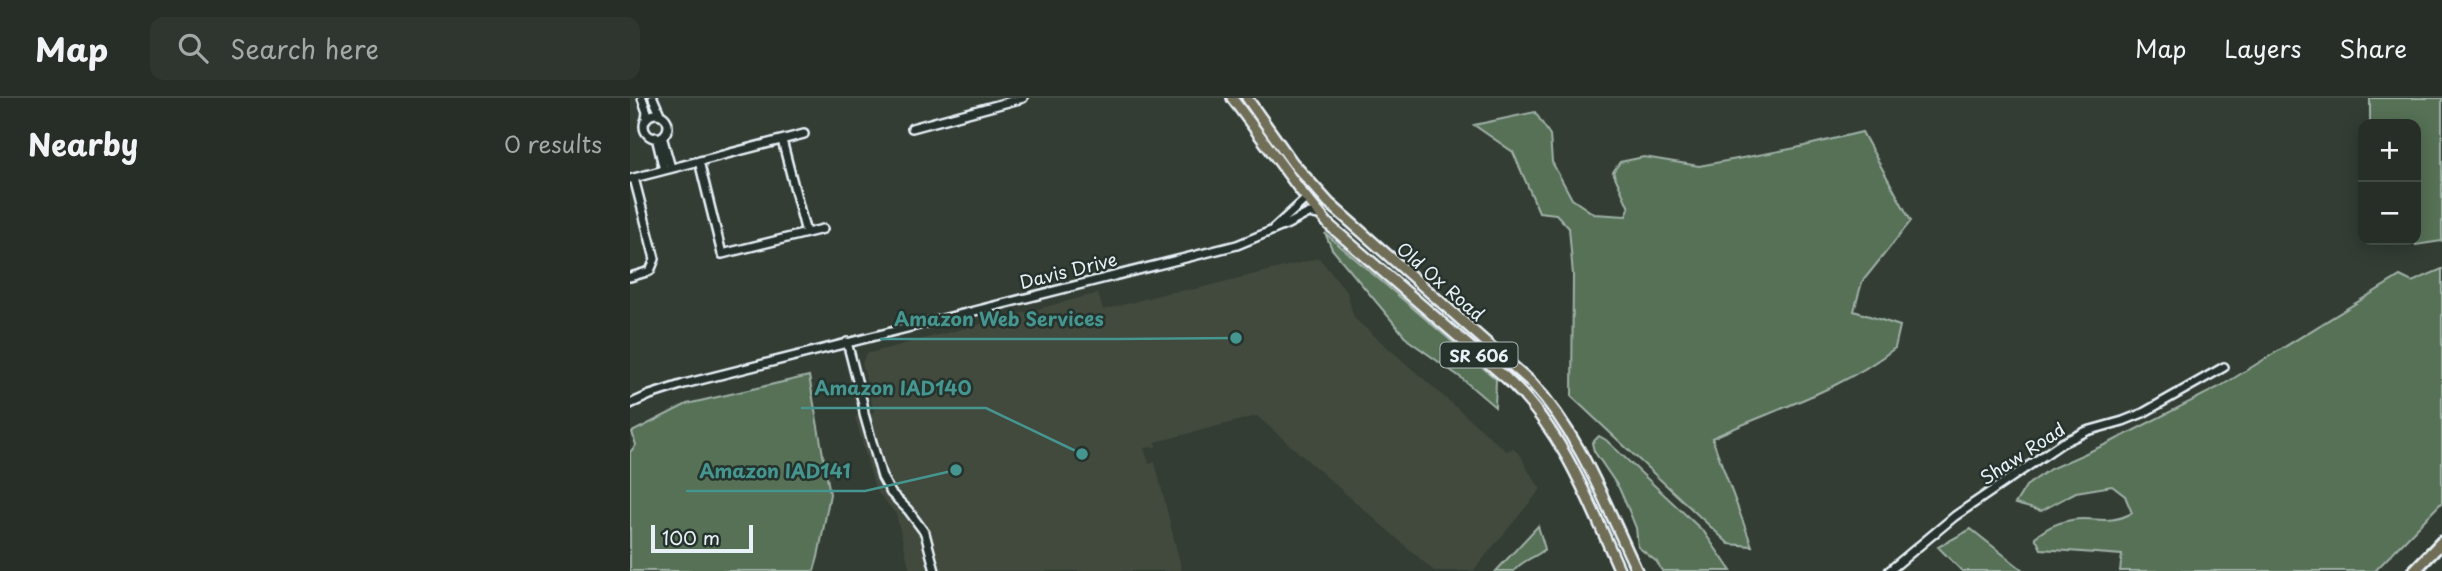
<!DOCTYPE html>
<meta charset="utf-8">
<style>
:root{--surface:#262e27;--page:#2e362f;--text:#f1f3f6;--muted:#a4a8a7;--line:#424a44}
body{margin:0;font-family:"Playpen Sans",sans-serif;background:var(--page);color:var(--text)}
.controls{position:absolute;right:21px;top:21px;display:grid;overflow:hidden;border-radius:14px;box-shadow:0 4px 18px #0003}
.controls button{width:63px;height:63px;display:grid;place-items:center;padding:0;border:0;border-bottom:2px solid var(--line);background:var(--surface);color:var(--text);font:35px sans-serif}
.scale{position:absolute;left:21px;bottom:18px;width:102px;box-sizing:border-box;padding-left:7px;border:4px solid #e8f1f8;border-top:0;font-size:19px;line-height:24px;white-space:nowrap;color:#e8f1f8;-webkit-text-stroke:5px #26332d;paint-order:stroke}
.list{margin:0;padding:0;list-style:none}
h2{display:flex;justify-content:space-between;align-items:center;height:91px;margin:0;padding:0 28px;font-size:30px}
h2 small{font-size:23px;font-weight:400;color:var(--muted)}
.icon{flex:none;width:38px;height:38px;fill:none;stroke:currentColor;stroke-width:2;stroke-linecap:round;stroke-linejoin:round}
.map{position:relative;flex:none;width:1812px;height:473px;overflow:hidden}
header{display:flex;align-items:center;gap:42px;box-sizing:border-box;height:98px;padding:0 35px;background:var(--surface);border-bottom:2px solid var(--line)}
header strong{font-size:33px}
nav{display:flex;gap:38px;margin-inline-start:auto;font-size:24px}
.search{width:490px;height:63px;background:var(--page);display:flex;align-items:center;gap:18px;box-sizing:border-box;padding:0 24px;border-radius:14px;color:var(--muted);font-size:26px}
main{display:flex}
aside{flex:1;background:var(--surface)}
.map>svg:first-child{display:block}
.built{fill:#43493d}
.green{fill:#577157;stroke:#a0b1a8;stroke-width:2}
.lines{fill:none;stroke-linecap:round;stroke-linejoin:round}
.minor-casing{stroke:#e8f1f8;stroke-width:12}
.major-casing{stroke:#e8f1f8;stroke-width:14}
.highway-casing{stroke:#e8f1f8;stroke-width:16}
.minor{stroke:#26332d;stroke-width:7}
.major{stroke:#716e59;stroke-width:9}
.highway{stroke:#716e59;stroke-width:10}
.labels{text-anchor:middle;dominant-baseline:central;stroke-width:5;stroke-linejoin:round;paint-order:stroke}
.shield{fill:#26332d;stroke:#aeb8bb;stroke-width:2}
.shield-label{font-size:16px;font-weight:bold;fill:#e8f1f8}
.street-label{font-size:18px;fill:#e8f1f8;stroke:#26332d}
.leader{fill:none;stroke:#459590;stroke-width:2.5}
.callout-dot{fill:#459590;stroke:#26332d;stroke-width:2.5}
.callout-label{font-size:19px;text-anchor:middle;font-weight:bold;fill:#459590;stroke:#26332d;stroke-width:5;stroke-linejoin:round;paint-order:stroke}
</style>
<header>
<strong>Map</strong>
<div class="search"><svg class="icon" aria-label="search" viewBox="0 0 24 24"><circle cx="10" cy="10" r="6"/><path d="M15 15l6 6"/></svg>Search here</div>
<nav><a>Map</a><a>Layers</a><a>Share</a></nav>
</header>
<main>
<aside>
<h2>Nearby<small>0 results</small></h2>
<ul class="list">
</ul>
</aside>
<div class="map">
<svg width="1812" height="473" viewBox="0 0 1812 473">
<rect width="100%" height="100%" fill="#333d34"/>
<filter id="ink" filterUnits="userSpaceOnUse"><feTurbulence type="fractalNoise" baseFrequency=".0143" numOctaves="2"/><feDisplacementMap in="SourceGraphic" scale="14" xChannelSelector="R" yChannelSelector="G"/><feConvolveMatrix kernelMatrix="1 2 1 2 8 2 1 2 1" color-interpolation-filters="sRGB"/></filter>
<g filter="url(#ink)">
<path class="built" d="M 689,160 L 717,194 L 724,220 L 876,353 L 883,350 L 892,359 L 895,368 L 911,391 L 843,473 L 804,473 L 627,318 L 526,344 L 526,349 L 514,350 L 519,366 L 525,364 L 552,473 L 280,473 L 266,416 L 245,391 L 225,319 L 244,314 L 232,265 L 236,256 L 468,195 L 473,212 L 540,194 L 565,191 Z"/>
<path class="green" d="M 1740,0 L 1812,0 L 1812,143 L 1786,147 L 1781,142 L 1786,142 L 1786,26 L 1740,26 Z
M 905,14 L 920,37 L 922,64 L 942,101 L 964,116 L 996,118 L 999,110 L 983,74 L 990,64 L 1014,59 L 1069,68 L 1166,50 L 1232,34 L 1281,123 L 1232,184 L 1224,213 L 1270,228 L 1265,250 C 1210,293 1145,311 1082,340 L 1122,448 L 1099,446 L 942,299 L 943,177 L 939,130 L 926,116 L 909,114 L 883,54 L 844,27 Z
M 695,135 L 866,281 L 865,309 L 830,279 L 778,242 L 702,151 Z
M 1812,171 L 1812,404 L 1745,473 L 1490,473 L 1492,457 L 1411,451 L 1405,439 C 1417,430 1427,424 1441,422 C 1465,418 1478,428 1502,415 L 1495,398 L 1482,388 L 1446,394 L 1411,413 L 1385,406 L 1396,388 L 1420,371 L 1481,344 L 1591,288 L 1770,178 L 1782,184 Z
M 179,278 L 200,396 L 188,459 L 184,473 L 0,473 L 0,354 L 6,347 L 2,334 L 57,306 Z
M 969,338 L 976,342 L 1074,434 L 1101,473 L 1032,473 L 1027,464 L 1008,449 L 1006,430 L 1000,415 L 989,390 L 964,353 L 962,345 Z
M 908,428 L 915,451 C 904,461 893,461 884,473 L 866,473 Z
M 1341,431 L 1394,473 L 1332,473 L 1308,449 Z"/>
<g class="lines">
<defs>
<path id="minor" d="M 12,0 L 17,14 L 16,21
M 23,0 L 30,16
M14 28a12 12 0 1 1 24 0a12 12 0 1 1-24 0Z
M 282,30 L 393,0
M 32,38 L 41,70
M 26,39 L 34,72
M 152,42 L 176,135
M 69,63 L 92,156 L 193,131
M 0,81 L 174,36
M 643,131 L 677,100
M 0,179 L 20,173 L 25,161 L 4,80
M 217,244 L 233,306 L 234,316 L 252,379 L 261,395 L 278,412 L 295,435 L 305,473
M 0,306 L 20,297 L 54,286 L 607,147 L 658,126 L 679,115 L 689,117
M 1259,473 L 1325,418 L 1432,345 L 1457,333 L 1493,323 L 1513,315 L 1594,269"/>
<path id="major" d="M 602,0 L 670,92 L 699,127 L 876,280 C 933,332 959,404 990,473
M 617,0 L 663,65 L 699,105 L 902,285 C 951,338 976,408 1007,473"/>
<path id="highway" d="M 1784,473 L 1812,444"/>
</defs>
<use href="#minor" class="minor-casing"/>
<use href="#major" class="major-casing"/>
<use href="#highway" class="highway-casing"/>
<use href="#minor" class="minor"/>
<use href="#major" class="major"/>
<use href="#highway" class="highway"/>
</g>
</g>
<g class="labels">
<rect class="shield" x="810.5" y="244.5" width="77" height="25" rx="5"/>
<g class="shield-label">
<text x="849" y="257">SR 606</text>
</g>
<g class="street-label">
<text transform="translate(438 172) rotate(-14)">Davis Drive</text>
<text transform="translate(811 183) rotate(41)">Old Ox Road</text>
<text transform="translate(1392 355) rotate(-33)">Shaw Road</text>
</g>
</g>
<path class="leader" d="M606 240L488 241H250M452 356L356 310H171M326 372L235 393H56"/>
<g class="callout-dot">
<circle cx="606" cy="240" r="7"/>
<circle cx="452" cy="356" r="7"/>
<circle cx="326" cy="372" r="7"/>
</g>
<g class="callout-label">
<text x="369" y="228">Amazon Web Services</text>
<text x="263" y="297">Amazon IAD140</text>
<text x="145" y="380">Amazon IAD141</text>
</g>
</svg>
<div class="controls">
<button>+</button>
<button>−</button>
</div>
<div class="scale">100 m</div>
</div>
</main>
